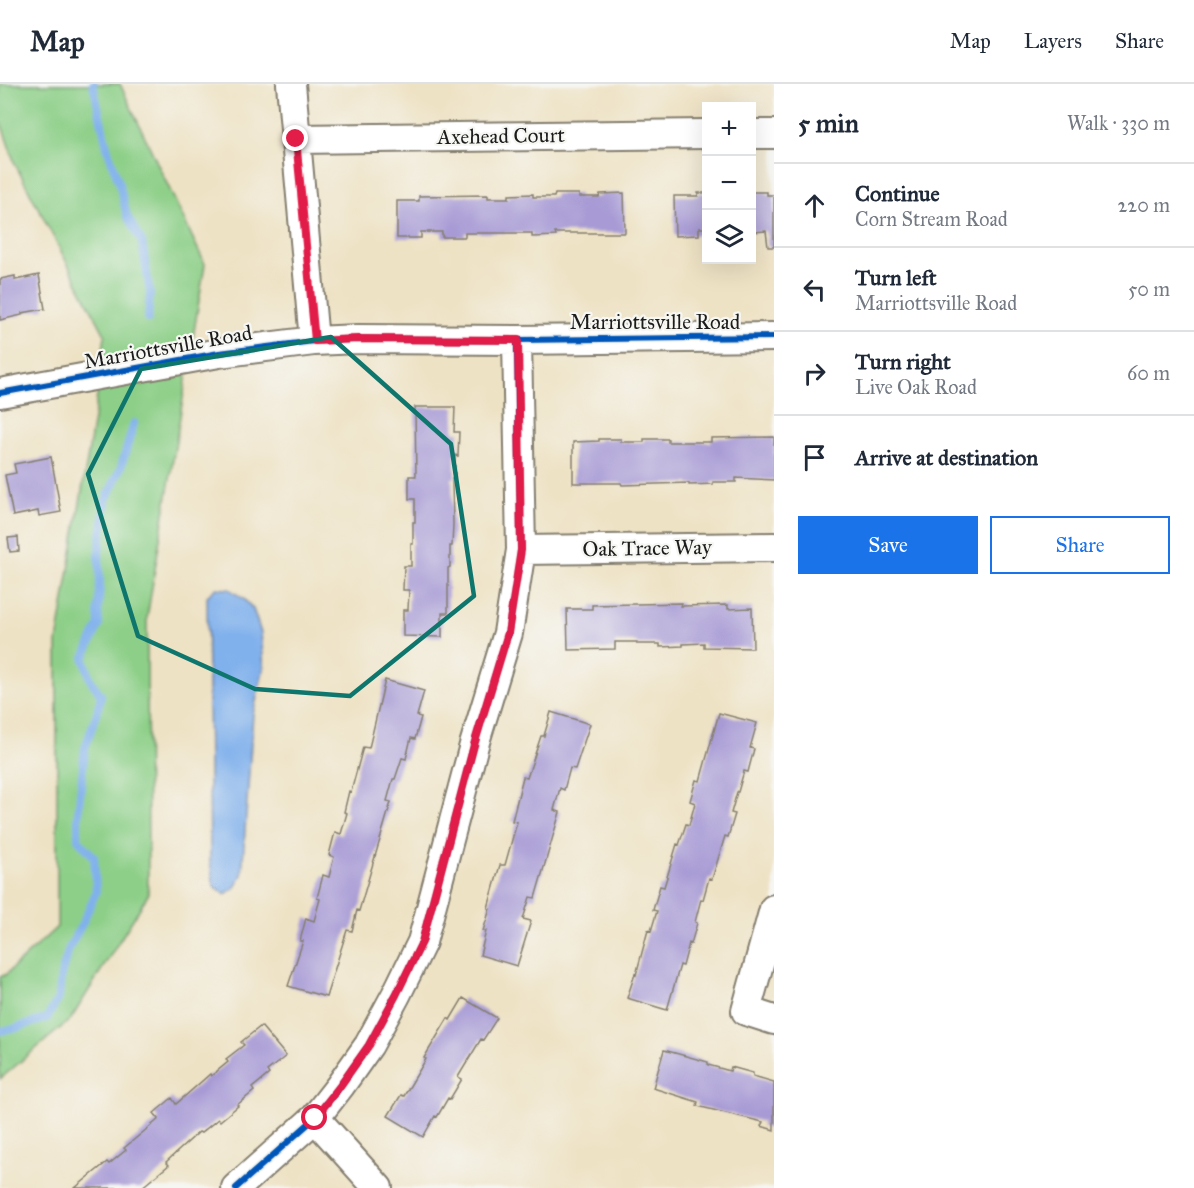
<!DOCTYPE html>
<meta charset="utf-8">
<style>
:root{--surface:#fff;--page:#f2f2f3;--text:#1f2937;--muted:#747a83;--line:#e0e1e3;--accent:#1a73e8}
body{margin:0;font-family:"IM FELL Great Primer",serif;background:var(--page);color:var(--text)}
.controls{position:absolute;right:18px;top:18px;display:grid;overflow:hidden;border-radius:0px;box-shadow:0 6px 24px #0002}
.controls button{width:54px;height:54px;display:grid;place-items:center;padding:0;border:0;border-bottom:2px solid var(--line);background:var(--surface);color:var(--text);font:30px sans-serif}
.stop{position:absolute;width:18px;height:18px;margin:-14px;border:4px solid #e11d48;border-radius:50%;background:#fff}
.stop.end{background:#e11d48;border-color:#fff;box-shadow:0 2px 6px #0008}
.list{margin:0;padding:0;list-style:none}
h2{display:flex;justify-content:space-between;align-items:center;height:78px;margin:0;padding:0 24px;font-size:26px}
h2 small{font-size:20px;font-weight:400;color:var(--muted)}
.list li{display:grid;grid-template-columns:39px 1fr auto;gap:18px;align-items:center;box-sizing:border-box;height:84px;padding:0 24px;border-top:2px solid var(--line)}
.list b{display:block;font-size:22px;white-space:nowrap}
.list p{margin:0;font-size:20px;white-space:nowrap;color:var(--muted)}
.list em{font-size:20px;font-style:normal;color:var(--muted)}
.actions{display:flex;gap:12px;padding:18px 24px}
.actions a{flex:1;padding:14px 0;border:2px solid var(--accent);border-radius:0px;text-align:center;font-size:21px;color:var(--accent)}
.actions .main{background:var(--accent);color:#fff}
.icon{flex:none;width:33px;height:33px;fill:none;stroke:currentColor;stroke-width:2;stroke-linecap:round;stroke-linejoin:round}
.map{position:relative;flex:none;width:774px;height:1104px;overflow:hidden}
header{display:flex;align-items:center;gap:36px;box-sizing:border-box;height:84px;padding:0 30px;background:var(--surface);border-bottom:2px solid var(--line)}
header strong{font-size:28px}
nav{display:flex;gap:33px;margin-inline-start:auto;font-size:21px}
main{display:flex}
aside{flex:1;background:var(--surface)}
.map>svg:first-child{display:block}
.green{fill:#8dcf88;stroke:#547652;stroke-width:1.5}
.water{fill:#81b1ec;stroke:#4e6684;stroke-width:1.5}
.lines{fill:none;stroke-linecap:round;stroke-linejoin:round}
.stream{stroke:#81b1ec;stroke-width:8}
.building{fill:#a89bd5}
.minor-casing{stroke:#857f70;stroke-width:32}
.minor{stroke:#fff;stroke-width:28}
.cycleway-casing{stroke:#f6f6f2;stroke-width:10}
.cycleway{stroke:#0057b8;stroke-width:6}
.route{stroke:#e11d48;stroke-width:8}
.marked{fill:none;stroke:#0f766e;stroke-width:4.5;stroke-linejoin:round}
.labels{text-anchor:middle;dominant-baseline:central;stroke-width:4.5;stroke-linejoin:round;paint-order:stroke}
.street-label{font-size:21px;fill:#1c1c1c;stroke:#f6f6f2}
</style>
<header>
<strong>Map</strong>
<nav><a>Map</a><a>Layers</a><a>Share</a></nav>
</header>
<main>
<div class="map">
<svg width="774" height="1104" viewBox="0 0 774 1104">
<rect width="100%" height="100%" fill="#f6f6f2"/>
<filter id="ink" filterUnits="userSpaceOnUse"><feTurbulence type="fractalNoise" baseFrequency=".0167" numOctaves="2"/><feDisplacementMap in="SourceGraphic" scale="12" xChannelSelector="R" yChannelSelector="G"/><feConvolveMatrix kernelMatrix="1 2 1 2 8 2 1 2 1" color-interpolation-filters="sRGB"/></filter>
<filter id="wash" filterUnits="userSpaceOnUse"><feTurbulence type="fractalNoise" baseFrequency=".008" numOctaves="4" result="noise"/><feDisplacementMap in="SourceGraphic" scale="24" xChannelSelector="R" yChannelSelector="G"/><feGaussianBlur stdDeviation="1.35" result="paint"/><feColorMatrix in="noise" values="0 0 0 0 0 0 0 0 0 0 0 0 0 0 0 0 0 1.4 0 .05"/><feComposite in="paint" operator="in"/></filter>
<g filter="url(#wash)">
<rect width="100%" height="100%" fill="#eee2c4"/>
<path class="green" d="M 0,0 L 120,0 L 205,180 L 147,534 L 148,811 L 71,935 L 0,995 L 0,893 L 5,891 L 57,843 L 57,558 L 94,334 L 105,251 L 15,80 L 0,36 Z"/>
<path class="water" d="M 216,504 L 229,505 L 244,515 L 253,525 L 261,549 L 264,583 L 253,630 L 242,791 L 234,805 L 225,810 L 214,803 L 210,778 L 207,512 Z"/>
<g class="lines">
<path class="stream" d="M 93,0 L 107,63 L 119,99 L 127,132 L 142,158 L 150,209 L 148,235
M 0,947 L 13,945 L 47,934 L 59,913 L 61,891 L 69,864 L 82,840 L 96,808 L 94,773 L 78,755 L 78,729 L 85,664 L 97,628 L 101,611 L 91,597 L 84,574 L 99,541 L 98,527 L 100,501 L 99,468 L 106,416 L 121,383 L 134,339"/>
</g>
<g id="blocks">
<path class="building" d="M 752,108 L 767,108 L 767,111 L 774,111 L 774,163 L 768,163 L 766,147 L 752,148 Z
M 624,109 L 625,149 L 555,149 L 556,152 L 532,153 L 532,149 L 465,149 L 465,153 L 442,153 L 442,148 L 421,148 L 421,154 L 397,154 L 397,117 L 419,117 L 419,112 L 488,111 L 488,114 L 509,114 L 509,111 L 533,110 L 533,113 L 554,113 L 555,110 L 579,110 L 579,113 L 599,113 L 600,110 Z
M 698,109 L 706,109 L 706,144 L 699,144 L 699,151 L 675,152 L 674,112 L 698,112 Z
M 39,191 L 45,225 L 22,229 L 22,231 L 0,236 L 0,195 L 15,192 L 15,196 Z
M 415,323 L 455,323 L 454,348 L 459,348 L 458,372 L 455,371 L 455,394 L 452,394 L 453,440 L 452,462 L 450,462 L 450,483 L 448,484 L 448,529 L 442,529 L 442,553 L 403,552 L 403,526 L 408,526 L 409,506 L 403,506 L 404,482 L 411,482 L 411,460 L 413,460 L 413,438 L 415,438 L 415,415 L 409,415 L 409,392 L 416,392 Z
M 774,353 L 774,396 L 736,394 L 736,398 L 713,398 L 713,400 L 689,401 L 689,399 L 622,401 L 621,399 L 573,399 L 573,358 L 599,357 L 599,355 L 621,355 L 621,358 L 644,358 L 644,355 L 668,355 L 668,358 L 711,358 L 711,354 Z
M 51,373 L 61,428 L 39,432 L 38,427 L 13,432 L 5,391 L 16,389 L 14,380 Z
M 18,453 L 19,467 L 10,468 L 8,454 Z
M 682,519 L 681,522 L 728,521 L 728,525 L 752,524 L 753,564 L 704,563 L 704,559 L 683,560 L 683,562 L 660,563 L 660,560 L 637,560 L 637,558 L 615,558 L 615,565 L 568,566 L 567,525 L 592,525 L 592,521 Z
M 385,596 L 424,607 L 417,632 L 421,633 L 415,655 L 411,654 L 406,675 L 402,674 L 395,695 L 393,695 L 387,717 L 391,718 L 359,827 L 357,826 L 352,847 L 347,846 L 326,913 L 288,902 L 303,857 L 300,857 L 306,834 L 314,837 L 320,815 L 317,814 L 323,791 L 329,793 L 334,773 L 329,771 L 335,748 L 341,750 L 347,729 L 344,728 L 349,707 L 351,708 L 363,663 L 369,664 Z
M 551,628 L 590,640 L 575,685 L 570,684 L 564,706 L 560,704 L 554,726 L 560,728 L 535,814 L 530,813 L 523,835 L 531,837 L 517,882 L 480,871 L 486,847 L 483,847 L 490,825 L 488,824 L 500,781 L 505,781 L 517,738 L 512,737 L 523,693 L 527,694 L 541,652 L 544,652 Z
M 719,629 L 757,639 L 750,664 L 754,665 L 748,688 L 744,687 L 738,708 L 737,708 L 731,729 L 735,730 L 728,753 L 725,752 L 712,795 L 709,794 L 703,816 L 701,815 L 695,838 L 697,839 L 691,860 L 689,859 L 683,882 L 680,881 L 667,926 L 627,914 L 635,890 L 636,891 L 648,846 L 651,847 L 657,827 L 653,826 L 660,802 L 664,803 L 677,760 L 679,761 L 686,740 L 689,741 L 695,719 L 690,717 L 696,696 L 700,697 Z
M 463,914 L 497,934 L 483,956 L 481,955 L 458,993 L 462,995 L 450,1015 L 448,1014 L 437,1033 L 435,1032 L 423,1053 L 388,1032 L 401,1011 L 404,1012 L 426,975 L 424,974 L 448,934 L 450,936 Z
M 261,942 L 286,972 L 267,987 L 269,990 L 252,1004 L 254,1007 L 237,1021 L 238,1022 L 220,1037 L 218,1035 L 201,1049 L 199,1048 L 166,1078 L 169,1081 L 141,1104 L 75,1104 L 107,1078 L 109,1080 L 126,1066 L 124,1064 L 159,1035 L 154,1029 L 172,1014 L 176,1020 L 210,990 L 211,992 L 228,978 L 226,975 L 244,961 L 241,958 Z
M 664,966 L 708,978 L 708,981 L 730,987 L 731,983 L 753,989 L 753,992 L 774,998 L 774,1046 L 761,1042 L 763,1038 L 697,1022 L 698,1018 L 653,1004 Z"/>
</g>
</g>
<g filter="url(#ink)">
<use href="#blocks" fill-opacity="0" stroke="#857f70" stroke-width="1.5"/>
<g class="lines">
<defs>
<path id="minor" d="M 291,0 L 314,257
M 752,50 L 774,50
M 296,55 L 706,50
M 0,309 L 219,269 L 314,257 L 358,255 L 517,256 L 774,253
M 521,466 L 774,463
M 774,825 L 746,927 L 774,936
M 315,1034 L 378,1104
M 236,1104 L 315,1034 L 340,1002 L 369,961 L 396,911 L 422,858 L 474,661 L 508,549 L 521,466 L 517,256"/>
</defs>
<use href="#minor" class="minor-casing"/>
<use href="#minor" class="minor"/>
<defs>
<path id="cycleway" d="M 0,309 L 219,269 L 314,257 L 358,255 L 517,256 L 774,253
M 236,1104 L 315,1034 L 340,1002 L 369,961 L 396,911 L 422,858 L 474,661 L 508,549 L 521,466 L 517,256"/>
</defs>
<use href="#cycleway" class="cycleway-casing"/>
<use href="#cycleway" class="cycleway"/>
</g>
</g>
<g class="lines" filter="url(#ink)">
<path class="route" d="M 296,55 L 315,257 L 358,255 L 518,256 L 521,466 L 508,549 L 474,661 L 422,858 L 396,911 L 369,961 L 340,1002 L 315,1034"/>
</g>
<path class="marked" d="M 331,253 L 451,360 L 474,512 L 350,612 L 255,605 L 138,552 L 88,390 L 141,285 Z"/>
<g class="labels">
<g class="street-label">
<text transform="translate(501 52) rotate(-1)">Axehead Court</text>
<text x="655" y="238">Marriottsville Road</text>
<text transform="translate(168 263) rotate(-10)">Marriottsville Road</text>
<text transform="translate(647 464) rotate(-1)">Oak Trace Way</text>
</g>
</g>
</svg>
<div class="controls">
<button>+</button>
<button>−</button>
<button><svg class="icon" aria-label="layers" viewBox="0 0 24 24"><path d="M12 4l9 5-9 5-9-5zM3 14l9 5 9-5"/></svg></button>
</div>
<div class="stop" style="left:315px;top:1034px"></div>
<div class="stop end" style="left:296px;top:55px"></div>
</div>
<aside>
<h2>5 min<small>Walk · 330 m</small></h2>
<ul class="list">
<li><svg class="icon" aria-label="ahead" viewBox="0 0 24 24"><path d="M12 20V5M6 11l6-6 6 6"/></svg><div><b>Continue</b><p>Corn Stream Road</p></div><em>220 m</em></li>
<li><svg class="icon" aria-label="left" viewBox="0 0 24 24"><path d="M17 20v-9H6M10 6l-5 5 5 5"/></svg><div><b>Turn left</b><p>Marriottsville Road</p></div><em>50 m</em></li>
<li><svg class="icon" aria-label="right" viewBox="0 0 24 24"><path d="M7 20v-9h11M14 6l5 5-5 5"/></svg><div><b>Turn right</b><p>Live Oak Road</p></div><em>60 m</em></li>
<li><svg class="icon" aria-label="arrive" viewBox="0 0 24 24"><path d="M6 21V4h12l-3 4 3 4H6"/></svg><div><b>Arrive at destination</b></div></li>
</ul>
<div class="actions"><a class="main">Save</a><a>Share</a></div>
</aside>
</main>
